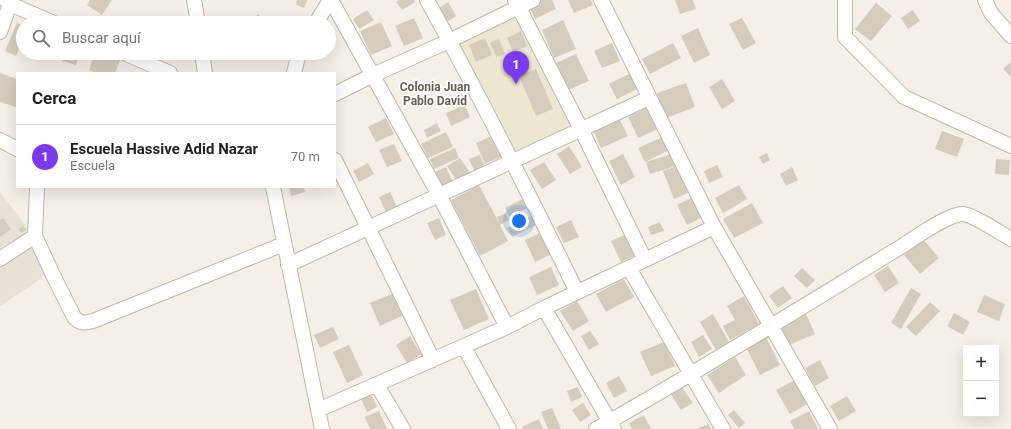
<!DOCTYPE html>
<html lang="es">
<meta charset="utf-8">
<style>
:root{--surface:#fff;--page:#f6f6f6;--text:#222;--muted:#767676;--line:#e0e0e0;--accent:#7c3aed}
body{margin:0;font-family:Roboto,sans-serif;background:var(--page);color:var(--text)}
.controls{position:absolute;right:12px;bottom:12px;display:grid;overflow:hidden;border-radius:0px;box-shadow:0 4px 16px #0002}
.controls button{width:36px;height:36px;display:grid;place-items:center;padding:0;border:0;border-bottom:1px solid var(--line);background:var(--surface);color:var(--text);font:20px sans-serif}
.you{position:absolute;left:519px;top:221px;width:14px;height:14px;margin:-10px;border:3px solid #fff;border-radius:50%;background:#1a73e8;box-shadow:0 0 0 6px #1a73e833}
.badge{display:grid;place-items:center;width:26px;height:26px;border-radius:50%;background:var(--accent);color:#fff;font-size:13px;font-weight:700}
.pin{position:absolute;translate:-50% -33px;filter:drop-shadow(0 1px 2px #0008)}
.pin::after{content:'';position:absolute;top:21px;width:14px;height:12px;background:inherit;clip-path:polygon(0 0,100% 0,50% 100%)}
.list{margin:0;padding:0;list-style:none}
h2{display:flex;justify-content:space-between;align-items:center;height:52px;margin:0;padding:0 16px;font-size:17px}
h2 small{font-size:13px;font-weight:400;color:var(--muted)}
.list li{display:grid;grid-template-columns:26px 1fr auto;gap:12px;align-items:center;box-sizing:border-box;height:64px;padding:0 16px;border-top:1px solid var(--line)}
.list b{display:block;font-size:15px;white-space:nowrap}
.list p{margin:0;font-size:13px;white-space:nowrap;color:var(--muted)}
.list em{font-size:13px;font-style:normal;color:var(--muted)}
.icon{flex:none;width:22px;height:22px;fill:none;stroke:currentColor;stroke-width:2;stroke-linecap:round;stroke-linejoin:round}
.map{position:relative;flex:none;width:1011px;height:429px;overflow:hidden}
.search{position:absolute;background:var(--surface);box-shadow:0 4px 16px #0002;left:16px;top:16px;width:320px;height:44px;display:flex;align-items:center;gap:10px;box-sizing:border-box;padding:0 14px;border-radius:22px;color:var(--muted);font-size:15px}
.panel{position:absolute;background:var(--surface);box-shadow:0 4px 16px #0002;left:16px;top:72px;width:320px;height:116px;border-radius:0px}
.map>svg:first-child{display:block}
.residential{fill:#e7e2d5}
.education{fill:#ede6d1}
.building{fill:#d5ccbd}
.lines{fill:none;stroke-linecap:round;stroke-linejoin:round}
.street-casing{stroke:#bfb8aa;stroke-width:16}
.street{stroke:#fff;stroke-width:14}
.labels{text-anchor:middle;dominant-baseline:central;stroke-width:3.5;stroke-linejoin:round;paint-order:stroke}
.neighbourhood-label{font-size:12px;font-weight:bold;fill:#695f4d;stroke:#fff}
</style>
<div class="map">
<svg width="1011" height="429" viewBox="0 0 1011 429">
<rect width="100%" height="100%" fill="#f4f0e7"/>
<path class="residential" d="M 0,192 L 30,231 L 44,275 L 39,280 L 0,306 Z"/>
<path class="education" d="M 516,15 L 573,125 L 516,152 L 458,43 Z"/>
<path class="building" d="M 90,0 L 112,0 L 102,15 L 87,5 Z
M 297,0 L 307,0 L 304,8 L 296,5 Z
M 399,0 L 414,0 L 415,2 L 402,10 L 396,2 Z
M 542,0 L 552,0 L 556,9 L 535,19 L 529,6 Z
M 568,0 L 591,0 L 593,5 L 574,13 Z
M 675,0 L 693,0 L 696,9 L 680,14 Z
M 448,2 L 456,16 L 444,24 L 436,10 Z
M 876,3 L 892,16 L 871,41 L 855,29 Z
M 367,10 L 374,20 L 359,29 L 353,19 Z
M 913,10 L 920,21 L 908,29 L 901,18 Z
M 258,14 L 266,23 L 248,23 Z
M 414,18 L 423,38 L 404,46 L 395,26 Z
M 742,18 L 756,43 L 743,50 L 729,24 Z
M 563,20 L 576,49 L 554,58 L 542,30 Z
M 381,22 L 392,46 L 371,55 L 360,31 Z
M 17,23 L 23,26 L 23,40 L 16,56 L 5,51 Z
M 698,28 L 710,55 L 694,63 L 681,36 Z
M 521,31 L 527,46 L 513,52 L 507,38 Z
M 485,38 L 492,55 L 476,62 L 469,45 Z
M 499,39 L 505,54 L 497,57 L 490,43 Z
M 612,43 L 620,61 L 602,68 L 594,51 Z
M 673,43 L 681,58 L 650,74 L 642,59 Z
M 65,53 L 80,53 L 76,65 L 62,61 Z
M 95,53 L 108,53 L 121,58 L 115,73 L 96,73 L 89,70 Z
M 184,53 L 198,53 L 188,60 Z
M 576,54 L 589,81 L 568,90 L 556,63 Z
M 1011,62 L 1011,77 L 1003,69 Z
M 536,69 L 553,109 L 536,116 L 519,76 Z
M 0,73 L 17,79 L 17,104 L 16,107 L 0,102 Z
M 631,73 L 639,88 L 617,99 L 609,84 Z
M 722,79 L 735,101 L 722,109 L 709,87 Z
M 686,83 L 695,107 L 666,118 L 657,93 Z
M 465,105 L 470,117 L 451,126 L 446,113 Z
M 648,107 L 658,129 L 638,138 L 628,117 Z
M 386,118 L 394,134 L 376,142 L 368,127 Z
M 620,120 L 628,136 L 601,148 L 594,132 Z
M 437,123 L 441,131 L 427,138 L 424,130 Z
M 942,131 L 964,139 L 957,157 L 935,149 Z
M 446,132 L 453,147 L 428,158 L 421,144 Z
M 494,135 L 503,156 L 485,164 L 476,143 Z
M 665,136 L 671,149 L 645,162 L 638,148 Z
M 394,144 L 402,161 L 387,167 L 379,150 Z
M 569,146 L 582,167 L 570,174 L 557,154 Z
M 455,148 L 459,158 L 434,169 L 430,159 Z
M 675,153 L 679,165 L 650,174 L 646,162 Z
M 767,153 L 770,160 L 763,164 L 759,157 Z
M 623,154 L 635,177 L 621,185 L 609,161 Z
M 480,155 L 485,167 L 475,172 L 469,159 Z
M 460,158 L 470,173 L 457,181 L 447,166 Z
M 996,159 L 1010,160 L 1009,175 L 995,174 Z
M 544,162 L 556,180 L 542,189 L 530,170 Z
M 368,163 L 374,174 L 359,182 L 353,171 Z
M 680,165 L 690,192 L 674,199 L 663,171 Z
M 717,165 L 723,177 L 709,183 L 704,171 Z
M 446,167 L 454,185 L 443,190 L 435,172 Z
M 792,167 L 798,180 L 786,186 L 780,174 Z
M 479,185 L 499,223 L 497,217 L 506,213 L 509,220 L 500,225 L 508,241 L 480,256 L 451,200 Z
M 739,185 L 747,199 L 723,213 L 715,198 Z
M 289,187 L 303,187 L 305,192 L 291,196 Z
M 390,192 L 397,207 L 386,212 L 379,197 Z
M 693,197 L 703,217 L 687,225 L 677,205 Z
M 523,199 L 527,208 L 509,217 L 505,208 Z
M 752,203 L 763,223 L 734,238 L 723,219 Z
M 533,215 L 538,224 L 512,237 L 507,228 Z
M 3,218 L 11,229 L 0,237 L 0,220 Z
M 439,218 L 446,235 L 435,240 L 427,223 Z
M 571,220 L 579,237 L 564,243 L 556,227 Z
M 660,222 L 664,231 L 651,235 L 648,227 Z
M 23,226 L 26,230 L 22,233 L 18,229 Z
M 542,232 L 552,254 L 535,262 L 525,240 Z
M 627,234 L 636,255 L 621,262 L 611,241 Z
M 923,239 L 939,258 L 920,274 L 904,255 Z
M 888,266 L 899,283 L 885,292 L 874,275 Z
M 551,267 L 559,285 L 537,295 L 529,277 Z
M 802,268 L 815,280 L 807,288 L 794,276 Z
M 624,279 L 634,297 L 606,312 L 596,294 Z
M 783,286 L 792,298 L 778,308 L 769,296 Z
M 911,288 L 921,294 L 901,329 L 891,323 Z
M 476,289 L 489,319 L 464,330 L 450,300 Z
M 394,293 L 404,315 L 380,326 L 370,303 Z
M 984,295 L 1005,304 L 999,321 L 977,312 Z
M 744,296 L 759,324 L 730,340 L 723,326 L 735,320 L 727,306 Z
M 577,301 L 589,321 L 573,331 L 560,311 Z
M 930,302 L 940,311 L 916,336 L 906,327 Z
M 954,313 L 970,322 L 963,335 L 947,326 Z
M 713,314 L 729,342 L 716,350 L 700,322 Z
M 806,314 L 815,334 L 789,345 L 780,325 Z
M 333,327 L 339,339 L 320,348 L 314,335 Z
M 590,331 L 599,344 L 589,350 L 581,336 Z
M 703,335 L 712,349 L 699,357 L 691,342 Z
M 765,335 L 780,365 L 760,375 L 745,345 Z
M 410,336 L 421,354 L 407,363 L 396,345 Z
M 664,342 L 675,366 L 651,376 L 640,352 Z
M 349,345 L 363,375 L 347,383 L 333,352 Z
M 735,357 L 746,375 L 719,393 L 707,375 Z
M 820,360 L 829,378 L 815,386 L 805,368 Z
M 619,376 L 627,391 L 614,398 L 606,383 Z
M 795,380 L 809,403 L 790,414 L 776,390 Z
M 681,386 L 693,403 L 681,410 L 670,393 Z
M 578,387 L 582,397 L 571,402 L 567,391 Z
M 372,395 L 377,407 L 367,412 L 361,399 Z
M 847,396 L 856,411 L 839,421 L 830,406 Z
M 583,403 L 591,415 L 580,422 L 572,410 Z
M 552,408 L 561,429 L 548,429 L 541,412 Z
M 734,410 L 745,423 L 739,428 L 728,415 Z
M 379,411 L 387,429 L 370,429 L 365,417 Z
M 809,411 L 818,429 L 794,429 L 790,421 Z
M 644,415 L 651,429 L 632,429 L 629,423 Z
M 539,419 L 543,429 L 523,429 L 522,427 Z
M 709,424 L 711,429 L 696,429 Z"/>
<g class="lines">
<defs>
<path id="street" d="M 6,0 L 10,4 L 54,23
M 194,0 L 198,23
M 331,0 L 439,195 L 507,327
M 427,0 C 480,96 529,194 577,292
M 515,0 L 581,129 L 645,260
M 601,0 L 714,227 L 771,326 L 830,429
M 845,0 L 845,37 L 904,97 L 1011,146
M 985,0 L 991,13 L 1011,36
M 316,23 L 330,0
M 0,32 L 10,4
M 124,53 L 170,73
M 202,53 L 205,73
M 294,73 L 299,53
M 335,94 L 373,75 L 449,41 L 533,0
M 0,140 L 17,149
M 335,160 L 433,360
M 37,187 L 35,236 L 53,275 L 74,317 C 80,324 85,323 93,321 L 284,244
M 273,187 L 322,429
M 0,259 L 35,236
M 288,265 L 649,98
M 629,268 L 723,429
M 544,308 L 614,429
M 464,347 L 509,429
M 377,385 L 403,429
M 318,410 L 507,327 L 544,308 L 714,227
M 596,429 C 697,372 796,311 894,251 C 910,242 946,214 963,214 C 974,215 1000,233 1011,239"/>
</defs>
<use href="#street" class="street-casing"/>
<use href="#street" class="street"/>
</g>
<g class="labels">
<g class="neighbourhood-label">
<text x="435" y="87">Colonia Juan<tspan x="435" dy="14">Pablo David</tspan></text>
</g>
</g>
</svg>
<div class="controls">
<button>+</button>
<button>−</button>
</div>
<div class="you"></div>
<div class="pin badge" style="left:516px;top:84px">1</div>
<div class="search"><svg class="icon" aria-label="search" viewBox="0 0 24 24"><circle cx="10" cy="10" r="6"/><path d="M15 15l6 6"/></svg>Buscar aquí</div>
<section class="panel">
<h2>Cerca<small></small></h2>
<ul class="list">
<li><span class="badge">1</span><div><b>Escuela Hassive Adid Nazar</b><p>Escuela</p></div><em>70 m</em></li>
</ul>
</section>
</div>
